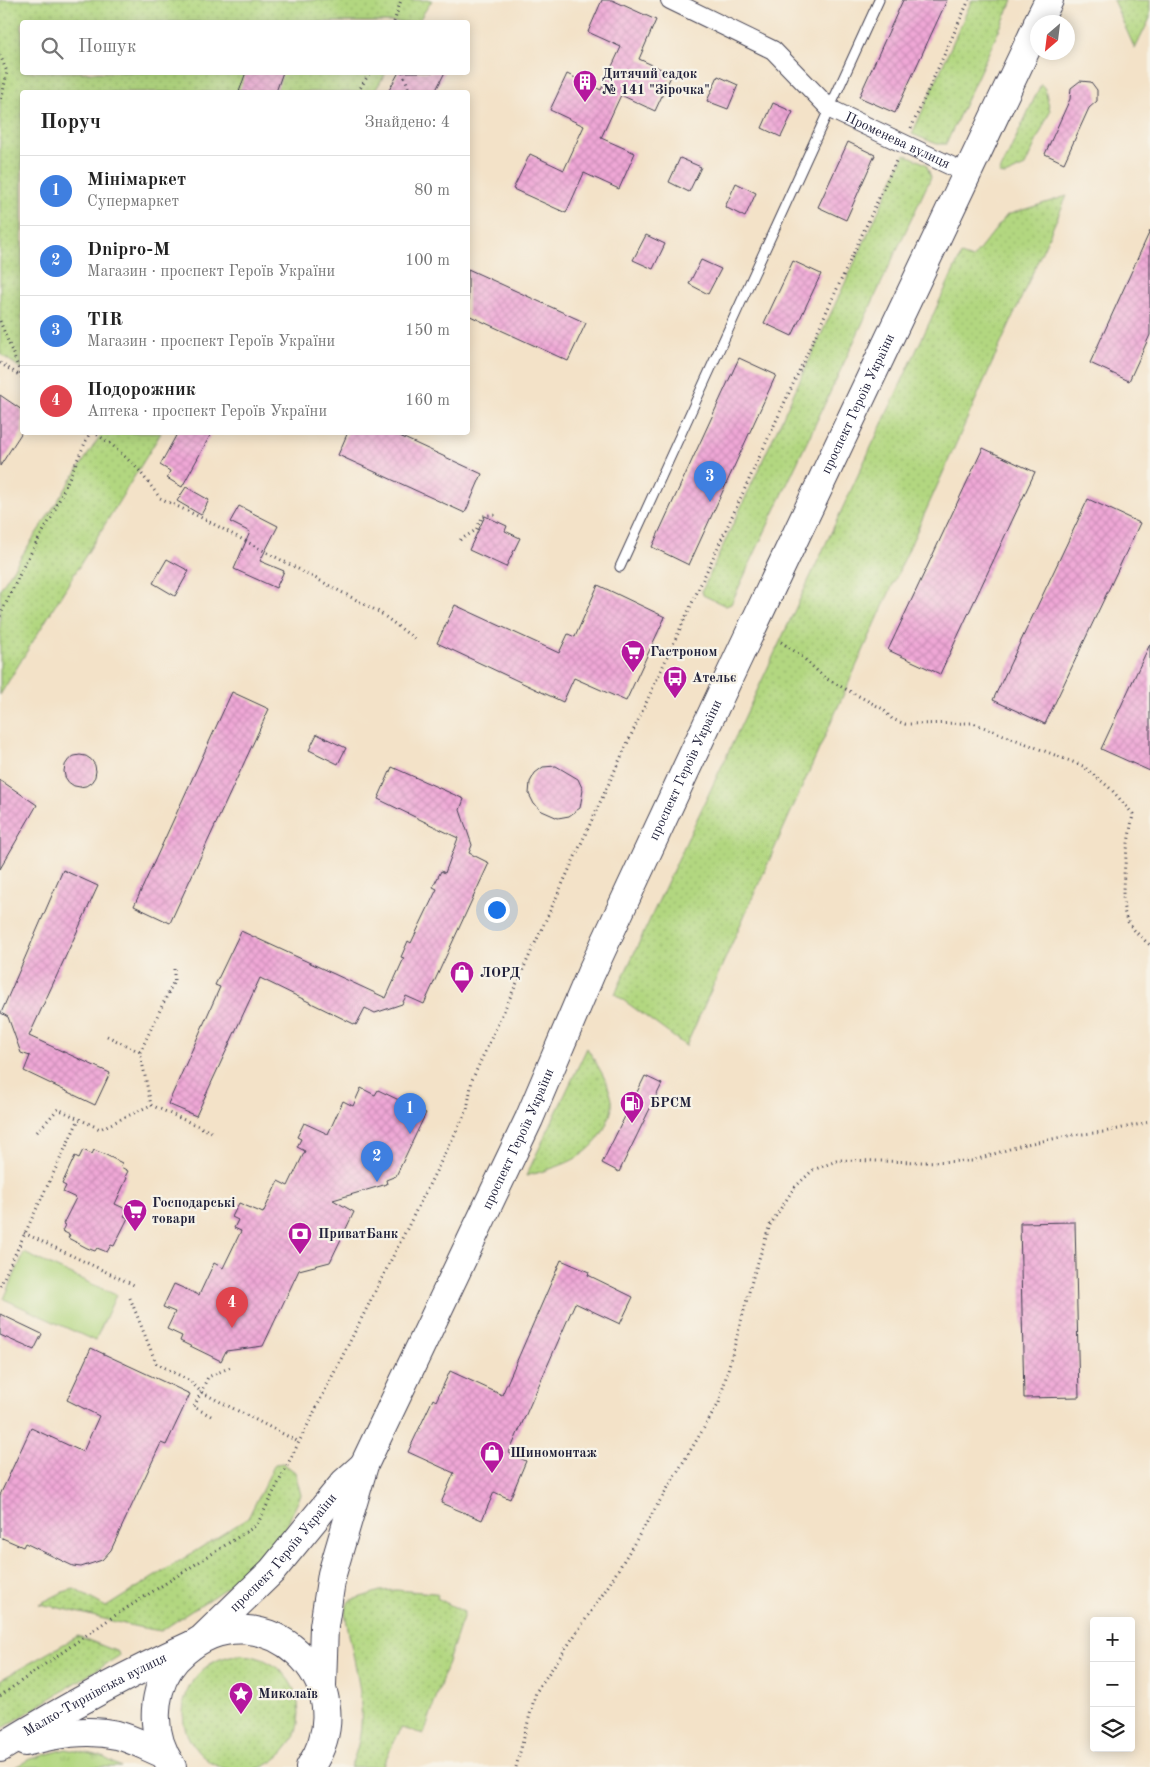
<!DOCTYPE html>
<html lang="uk">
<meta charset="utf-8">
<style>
:root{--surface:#fff;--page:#f6f6f6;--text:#222;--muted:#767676;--line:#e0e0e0;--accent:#db2777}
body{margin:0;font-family:"Old Standard TT",serif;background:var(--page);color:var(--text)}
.controls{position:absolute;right:15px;bottom:15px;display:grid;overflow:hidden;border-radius:5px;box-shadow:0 2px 12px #0003}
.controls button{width:45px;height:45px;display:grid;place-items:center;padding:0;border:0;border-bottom:1px solid var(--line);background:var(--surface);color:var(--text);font:25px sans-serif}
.compass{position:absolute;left:1030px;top:15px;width:45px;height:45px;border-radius:50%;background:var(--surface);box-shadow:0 2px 12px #0003;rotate:208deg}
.you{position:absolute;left:496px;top:909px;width:18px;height:18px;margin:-12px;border:4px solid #fff;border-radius:50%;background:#1a73e8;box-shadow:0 0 0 8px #1a73e833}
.badge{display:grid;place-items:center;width:32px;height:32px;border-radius:50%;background:var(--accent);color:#fff;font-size:16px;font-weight:700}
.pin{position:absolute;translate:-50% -41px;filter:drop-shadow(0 1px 2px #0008)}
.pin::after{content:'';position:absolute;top:26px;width:18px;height:15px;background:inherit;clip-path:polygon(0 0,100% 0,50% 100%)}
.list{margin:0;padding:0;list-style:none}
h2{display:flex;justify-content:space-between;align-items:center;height:65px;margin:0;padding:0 20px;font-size:21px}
h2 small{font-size:16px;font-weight:400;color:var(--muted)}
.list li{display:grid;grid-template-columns:32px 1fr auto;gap:15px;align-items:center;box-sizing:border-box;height:70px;padding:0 20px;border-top:1px solid var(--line)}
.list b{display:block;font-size:19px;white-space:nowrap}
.list p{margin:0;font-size:16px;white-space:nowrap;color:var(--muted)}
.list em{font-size:16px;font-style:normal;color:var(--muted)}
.icon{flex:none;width:28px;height:28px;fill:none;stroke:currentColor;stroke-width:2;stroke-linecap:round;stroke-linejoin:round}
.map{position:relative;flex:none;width:1150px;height:1767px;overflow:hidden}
.search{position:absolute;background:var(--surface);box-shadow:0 2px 12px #0003;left:20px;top:20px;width:450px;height:55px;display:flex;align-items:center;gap:12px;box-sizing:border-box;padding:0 18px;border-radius:5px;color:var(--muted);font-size:19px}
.panel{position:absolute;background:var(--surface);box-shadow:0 2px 12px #0003;left:20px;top:90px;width:450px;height:345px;border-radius:5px}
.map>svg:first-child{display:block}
.grass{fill:url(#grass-dots);stroke:#6a7c5e}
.park{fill:url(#park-tufts);stroke:#6a7c5e}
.pitch{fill:#b2d780;stroke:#6a7c5e}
.building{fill:url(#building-cross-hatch)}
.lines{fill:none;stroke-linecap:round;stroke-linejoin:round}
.lane-casing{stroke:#413f50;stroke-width:11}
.street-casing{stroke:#413f50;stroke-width:20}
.primary-casing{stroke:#413f50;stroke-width:30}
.highway-casing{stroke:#413f50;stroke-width:30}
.path{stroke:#413f50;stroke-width:3;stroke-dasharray:1 4;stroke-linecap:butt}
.lane{stroke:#fff;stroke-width:9}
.street{stroke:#fff;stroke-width:18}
.primary{stroke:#fff;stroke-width:28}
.highway{stroke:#fff;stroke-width:28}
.labels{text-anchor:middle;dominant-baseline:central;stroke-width:4.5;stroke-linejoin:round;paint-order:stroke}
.poi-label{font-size:14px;font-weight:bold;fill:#22223b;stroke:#f7f3e8;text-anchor:start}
.street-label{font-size:14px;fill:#22223b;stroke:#f7f3e8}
</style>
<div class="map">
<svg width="1150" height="1767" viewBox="0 0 1150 1767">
<defs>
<pattern id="grass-dots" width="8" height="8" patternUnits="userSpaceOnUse" patternTransform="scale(1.25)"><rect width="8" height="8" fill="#b2d780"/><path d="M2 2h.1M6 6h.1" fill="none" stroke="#99b870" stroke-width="1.8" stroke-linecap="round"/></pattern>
<pattern id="park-tufts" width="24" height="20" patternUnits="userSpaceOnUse" patternTransform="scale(1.25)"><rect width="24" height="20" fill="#b2d780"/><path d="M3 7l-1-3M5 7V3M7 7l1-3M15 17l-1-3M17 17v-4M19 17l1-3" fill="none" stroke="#99b870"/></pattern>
<pattern id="building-cross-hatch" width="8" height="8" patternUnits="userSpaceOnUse" patternTransform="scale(1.25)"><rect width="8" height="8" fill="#efa7d6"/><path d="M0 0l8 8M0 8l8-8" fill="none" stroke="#cd8fb9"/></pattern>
</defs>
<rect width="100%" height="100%" fill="#f7f3e8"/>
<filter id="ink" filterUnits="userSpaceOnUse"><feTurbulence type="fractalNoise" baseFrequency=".02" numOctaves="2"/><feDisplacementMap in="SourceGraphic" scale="10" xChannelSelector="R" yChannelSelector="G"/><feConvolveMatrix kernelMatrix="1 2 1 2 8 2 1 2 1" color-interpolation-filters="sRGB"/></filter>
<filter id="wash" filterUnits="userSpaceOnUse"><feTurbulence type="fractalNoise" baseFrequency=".0096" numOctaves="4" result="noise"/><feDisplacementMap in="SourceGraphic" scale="20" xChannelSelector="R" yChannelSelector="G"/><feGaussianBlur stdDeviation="1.12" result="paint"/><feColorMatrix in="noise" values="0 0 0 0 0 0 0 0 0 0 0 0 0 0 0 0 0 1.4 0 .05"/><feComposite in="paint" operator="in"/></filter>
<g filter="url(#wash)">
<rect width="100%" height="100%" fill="#f3e2c8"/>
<path class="grass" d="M 0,0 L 432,0 L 418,22 L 22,22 L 22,72 L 386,73 L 374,92 L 22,92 L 22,369 L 0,354 Z
M 972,0 L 1013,0 L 946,144 L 937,144 L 912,134 Z
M 1113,0 L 1150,0 L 1150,18 L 1135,49 Z
M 1041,84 L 1045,89 L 1050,111 L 1025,166 L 1005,175 L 999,174 Z
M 905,154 L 926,164 L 931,177 L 731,604 L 726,606 L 703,595 L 702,591 Z
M 1067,196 L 686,1046 L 615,994 L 961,255 L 972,259 L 1007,215 Z
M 102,433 L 161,433 L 0,695 L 0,589 Z
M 587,1048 C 597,1065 608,1080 612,1100 C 613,1109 610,1116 606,1125 C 592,1159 558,1167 526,1176 Z
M 283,1463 L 295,1472 L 301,1495 L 282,1535 L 235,1582 L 161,1631 C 119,1625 80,1611 39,1604 L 63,1592 L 74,1589 L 106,1607 L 248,1518 L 275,1464 Z
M 396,1590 L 435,1593 L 438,1595 L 437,1598 L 464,1612 L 464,1614 L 424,1734 L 401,1728 L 382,1767 L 350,1767 C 375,1716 352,1663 345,1611 L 349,1601 L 380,1591 Z
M 78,1636 L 118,1652 L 119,1656 L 0,1730 L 0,1680 Z
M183 1713a58 58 0 1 1 116 0a58 58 0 1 1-116 0Z"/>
<path class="park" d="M 66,1749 L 101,1756 L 121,1767 L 15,1767 L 30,1759 Z"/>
<path class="pitch" d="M 24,1253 L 116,1295 L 95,1341 L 4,1299 Z"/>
<g id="blocks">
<path class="building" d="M 602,0 L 612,0 L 656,20 L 639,59 L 672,74 L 655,111 L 621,95 L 601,138 L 635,153 L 619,189 L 584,173 L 566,213 L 513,189 L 530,154 L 564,170 L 584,126 L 550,110 L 567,74 L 601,90 L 621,47 L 588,32 Z
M 903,0 L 947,0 L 895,113 L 859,97 Z
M 246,72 L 283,72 L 276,92 L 239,92 Z
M 399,72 L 445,72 L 435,92 L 388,92 Z
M 718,76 L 738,85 L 728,109 L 707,101 Z
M 1080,81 L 1091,82 L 1097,90 L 1097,101 L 1089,108 L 1064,163 L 1045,154 L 1070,99 L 1071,88 Z
M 773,103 L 793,112 L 781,137 L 762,128 Z
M 848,142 L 875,155 L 846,220 L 818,207 Z
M 680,158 L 701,167 L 689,192 L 669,182 Z
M 736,183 L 756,193 L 745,217 L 725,207 Z
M 1150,231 L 1150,335 L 1129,381 L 1090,363 Z
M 646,235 L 665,244 L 653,269 L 633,260 Z
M 701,260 L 721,269 L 708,294 L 689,284 Z
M 793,261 L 821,274 L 792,336 L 764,323 Z
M 468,269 L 586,323 L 568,361 L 468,315 Z
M 739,358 L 776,375 L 689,565 L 652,547 Z
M 0,395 L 22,410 L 22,432 L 0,466 Z
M 178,432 L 212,432 L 182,487 L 167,478 L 170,471 L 160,465 Z
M 348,432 L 391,432 L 482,474 L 465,513 L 338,455 Z
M 983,448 L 1035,472 L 940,674 L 888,650 Z
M 186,487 L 209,500 L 201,515 L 177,501 Z
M 1088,499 L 1140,523 L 1045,724 L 993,700 Z
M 239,506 L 278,526 L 260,561 L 284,571 L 276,588 L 234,569 L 250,532 L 230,522 Z
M 485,516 L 507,526 L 505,531 L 520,538 L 506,567 L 469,550 Z
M 167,559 L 189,571 L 175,596 L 153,583 Z
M 598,585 L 665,617 L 626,701 L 574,678 L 563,702 L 437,643 L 455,605 L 559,653 L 568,634 L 575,637 Z
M 1150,644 L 1150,771 L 1101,749 Z
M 232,692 L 269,709 L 170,923 L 134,906 Z
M 317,734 L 346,748 L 338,764 L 309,750 Z
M64 771a16 16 0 1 1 32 0a16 16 0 1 1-32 0Z
M 556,766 L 578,779 L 583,790 L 580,808 L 569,816 L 558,818 L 542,811 L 534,804 L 529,794 L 530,782 L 535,773 L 543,767 Z
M 392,767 L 464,799 L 460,810 L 472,845 L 469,853 L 489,863 L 424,1004 L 406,996 L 402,1004 L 375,1013 L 365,1008 L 356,1025 L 260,978 L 196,1116 L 168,1104 L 220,987 L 215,985 L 241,931 L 386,998 L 404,958 L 401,957 L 408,941 L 411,943 L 437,889 L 433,887 L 441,871 L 445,873 L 458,838 L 378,799 Z
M 0,780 L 37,805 L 0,869 Z
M 63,870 L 98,886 L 29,1036 L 110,1073 L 95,1105 L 24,1071 L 30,1056 L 21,1053 L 8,1017 L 1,1013 Z
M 645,1076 L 662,1084 L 619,1172 L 602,1163 Z
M 361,1088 L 375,1095 L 378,1090 L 426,1113 L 396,1176 L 386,1180 L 387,1184 L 333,1200 L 354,1212 L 330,1262 L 299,1270 L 263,1346 L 226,1351 L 221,1361 L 180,1341 L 182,1336 L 167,1329 L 175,1312 L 163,1307 L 174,1284 L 199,1295 L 214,1263 L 223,1268 L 241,1231 L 234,1228 L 238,1220 L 232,1217 L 239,1203 L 263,1213 L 278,1181 L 288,1186 L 305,1151 L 297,1147 L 301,1139 L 297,1137 L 304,1123 L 328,1134 L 343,1101 L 353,1106 Z
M 83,1150 L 92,1154 L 94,1150 L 104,1154 L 122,1163 L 121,1167 L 128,1171 L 125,1177 L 127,1178 L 115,1204 L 128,1210 L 124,1216 L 128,1218 L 114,1246 L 111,1245 L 107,1252 L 97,1248 L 95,1251 L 87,1248 L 68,1238 L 70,1235 L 62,1231 L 65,1225 L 63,1224 L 76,1198 L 63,1192 L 66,1186 L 62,1184 L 75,1156 L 79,1158 Z
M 1075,1222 L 1079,1397 L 1024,1398 L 1020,1223 Z
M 561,1260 L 589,1272 L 588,1275 L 633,1297 L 620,1324 L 575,1303 L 509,1453 L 526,1461 L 510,1499 L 494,1492 L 482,1520 L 441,1503 L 454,1473 L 408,1452 L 433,1399 L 436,1401 L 450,1371 L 502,1395 Z
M 0,1314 L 42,1334 L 34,1350 L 0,1335 Z
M 91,1348 L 190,1394 L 166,1445 L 161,1443 L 111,1550 L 102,1560 L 81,1567 L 73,1566 L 25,1543 L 23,1547 L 0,1537 L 0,1495 L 31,1428 L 83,1452 L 99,1416 L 67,1400 Z"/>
</g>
</g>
<g filter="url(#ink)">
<use href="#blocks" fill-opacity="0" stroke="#413f50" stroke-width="1"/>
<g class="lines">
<defs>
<path id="lane" d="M 620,567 L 879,0"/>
<g id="street">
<path id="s1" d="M 670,0 L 773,50 L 830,109 L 966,173"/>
</g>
<g id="primary">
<path d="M 25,1742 C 56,1734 86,1728 117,1735 C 133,1739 149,1748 164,1754"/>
<path id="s2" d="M 0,1748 C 62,1710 125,1675 192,1645"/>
</g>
<g id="highway">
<path d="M 1038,22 L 1049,0"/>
<path id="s3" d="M 204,1637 L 272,1571 L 344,1483 L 363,1466"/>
<path id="s4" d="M 322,1685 L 324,1626 L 332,1574 L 364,1465 L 529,1119 L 591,973 L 737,660 L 1038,24"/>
<path d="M 172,1767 C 156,1743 152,1718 159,1691 C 163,1675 173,1661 185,1651 C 260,1586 368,1681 310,1767"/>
</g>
</defs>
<use href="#lane" class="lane-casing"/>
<use href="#street" class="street-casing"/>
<use href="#primary" class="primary-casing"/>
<use href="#highway" class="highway-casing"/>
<path class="path" d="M 394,22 L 401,0
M 0,55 L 7,72 L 0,107
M 403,72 L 410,92
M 358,92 L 370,72
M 911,128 L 969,0
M 0,321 L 22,377
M 0,363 L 22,377
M 93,432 L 110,443 L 138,469 L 160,498 L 204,519 L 379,612 L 416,640
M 460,540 L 476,530 L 483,516 L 497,514
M 0,616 L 25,563 L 51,518 L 90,432
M 781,642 L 800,655 L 825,678 L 883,709 L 892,719 L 905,724 L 973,723 L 1083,766 L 1111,789 L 1133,814 C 1129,838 1116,901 1128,922 C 1133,930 1143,939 1150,945
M 174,969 L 174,981 L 140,1052 L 151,1105 L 211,1132
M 107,1036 L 140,1052
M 37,1132 L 58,1109 L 100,1129 L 151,1105
M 24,1233 L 136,1286
M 0,1286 L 79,1119
M 130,1298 L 156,1363 L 190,1381 L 201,1392 L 299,1442
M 211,1416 L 194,1407 L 208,1377 L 231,1367
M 0,1696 L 108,1620 L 257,1525 L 467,1110 L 472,1080 L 896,161
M 516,1767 L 536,1692 L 609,1585 L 719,1403 L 753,1277 L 770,1225 L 794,1188 L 813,1170 L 839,1160 L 921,1162 L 972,1161 L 1022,1145 L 1073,1135 L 1104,1132 L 1150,1122"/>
<use href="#lane" class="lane"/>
<use href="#street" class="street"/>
<use href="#primary" class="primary"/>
<use href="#highway" class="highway"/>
</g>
</g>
<defs>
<symbol id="building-pin" viewBox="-11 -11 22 30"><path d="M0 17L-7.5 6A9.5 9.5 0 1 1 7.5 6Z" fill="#b5179e" stroke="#f7f3e8"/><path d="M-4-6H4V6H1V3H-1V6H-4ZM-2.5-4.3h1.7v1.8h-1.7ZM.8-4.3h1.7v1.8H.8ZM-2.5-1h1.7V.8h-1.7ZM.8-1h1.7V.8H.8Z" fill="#fff"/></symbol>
<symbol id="supermarket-pin" viewBox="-11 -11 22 30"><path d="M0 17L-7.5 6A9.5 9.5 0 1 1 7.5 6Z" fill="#b5179e" stroke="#f7f3e8"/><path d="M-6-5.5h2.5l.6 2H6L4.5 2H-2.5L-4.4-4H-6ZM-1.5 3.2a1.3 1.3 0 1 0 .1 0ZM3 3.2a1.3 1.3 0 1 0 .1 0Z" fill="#fff"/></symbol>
<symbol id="bus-pin" viewBox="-11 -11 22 30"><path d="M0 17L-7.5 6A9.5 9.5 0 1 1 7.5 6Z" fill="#b5179e" stroke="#f7f3e8"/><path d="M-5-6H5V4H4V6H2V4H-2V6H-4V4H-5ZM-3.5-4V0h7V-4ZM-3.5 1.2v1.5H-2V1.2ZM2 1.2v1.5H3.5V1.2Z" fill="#fff"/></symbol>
<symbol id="shop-pin" viewBox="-11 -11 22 30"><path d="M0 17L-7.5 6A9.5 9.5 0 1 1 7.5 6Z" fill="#b5179e" stroke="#f7f3e8"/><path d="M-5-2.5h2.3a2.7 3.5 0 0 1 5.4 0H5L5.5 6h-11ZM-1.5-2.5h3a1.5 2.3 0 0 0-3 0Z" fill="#fff"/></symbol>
<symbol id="fuel-pin" viewBox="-11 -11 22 30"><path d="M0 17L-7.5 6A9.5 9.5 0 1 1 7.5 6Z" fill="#b5179e" stroke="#f7f3e8"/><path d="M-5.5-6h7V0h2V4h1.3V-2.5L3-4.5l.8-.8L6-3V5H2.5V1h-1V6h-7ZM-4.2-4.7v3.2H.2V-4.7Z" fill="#fff"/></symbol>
<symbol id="bank-pin" viewBox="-11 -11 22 30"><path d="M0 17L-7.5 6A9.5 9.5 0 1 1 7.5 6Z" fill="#b5179e" stroke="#f7f3e8"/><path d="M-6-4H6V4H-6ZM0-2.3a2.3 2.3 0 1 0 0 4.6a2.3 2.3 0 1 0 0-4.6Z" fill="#fff"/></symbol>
<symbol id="sight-pin" viewBox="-11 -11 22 30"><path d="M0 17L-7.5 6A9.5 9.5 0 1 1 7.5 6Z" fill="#b5179e" stroke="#f7f3e8"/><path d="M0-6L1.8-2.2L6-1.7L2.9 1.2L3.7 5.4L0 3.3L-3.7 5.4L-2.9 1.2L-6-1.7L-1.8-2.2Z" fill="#fff"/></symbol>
</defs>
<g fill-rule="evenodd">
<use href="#building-pin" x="571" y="68" width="28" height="38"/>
<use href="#supermarket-pin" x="619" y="638" width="28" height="38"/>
<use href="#bus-pin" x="661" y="664" width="28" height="38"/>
<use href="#shop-pin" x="448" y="959" width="28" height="38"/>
<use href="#fuel-pin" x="618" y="1089" width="28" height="38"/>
<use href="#supermarket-pin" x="121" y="1197" width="28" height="38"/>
<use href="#bank-pin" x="286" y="1220" width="28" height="38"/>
<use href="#shop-pin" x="478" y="1439" width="28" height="38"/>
<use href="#sight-pin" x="227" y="1680" width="28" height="38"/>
</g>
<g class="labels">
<g class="poi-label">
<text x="602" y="74">Дитячий садок<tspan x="602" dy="16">№ 141 "Зірочка"</tspan></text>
<text x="650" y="652">Гастроном</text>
<text x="692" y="678">Ательє</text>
<text x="480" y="973">ЛОРД</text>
<text x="650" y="1103">БРСМ</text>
<text x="152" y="1203">Господарські<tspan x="152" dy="16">товари</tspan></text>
<text x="318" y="1234">ПриватБанк</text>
<text x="510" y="1453">Шиномонтаж</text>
<text x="258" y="1694">Миколаїв</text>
</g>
<g class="street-label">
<text stroke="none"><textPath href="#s1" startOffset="271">Променева вулиця</textPath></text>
<text stroke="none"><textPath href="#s4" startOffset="1396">проспект Героїв України</textPath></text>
<text stroke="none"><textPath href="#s4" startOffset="991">проспект Героїв України</textPath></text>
<text stroke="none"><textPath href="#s4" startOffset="586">проспект Героїв України</textPath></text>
<text stroke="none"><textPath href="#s3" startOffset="116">проспект Героїв України</textPath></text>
<text stroke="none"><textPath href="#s2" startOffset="109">Малко-Тирнівська вулиця</textPath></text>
</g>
</g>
</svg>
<div class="controls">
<button>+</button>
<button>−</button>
<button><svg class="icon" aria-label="layers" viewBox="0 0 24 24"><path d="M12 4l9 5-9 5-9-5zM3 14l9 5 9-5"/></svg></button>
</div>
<svg class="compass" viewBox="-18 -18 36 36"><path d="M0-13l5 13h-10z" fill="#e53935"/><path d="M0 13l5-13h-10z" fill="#767676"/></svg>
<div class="you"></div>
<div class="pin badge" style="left:410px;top:1134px;background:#3f7fe0">1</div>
<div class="pin badge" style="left:377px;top:1182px;background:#3f7fe0">2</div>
<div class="pin badge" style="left:710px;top:502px;background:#3f7fe0">3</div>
<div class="pin badge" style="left:232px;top:1328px;background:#e0444e">4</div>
<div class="search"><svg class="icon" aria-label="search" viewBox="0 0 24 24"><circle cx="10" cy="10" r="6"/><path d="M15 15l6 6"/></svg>Пошук</div>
<section class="panel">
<h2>Поруч<small>Знайдено: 4</small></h2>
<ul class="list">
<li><span class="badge" style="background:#3f7fe0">1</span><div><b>Мінімаркет</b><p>Супермаркет</p></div><em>80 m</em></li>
<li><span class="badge" style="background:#3f7fe0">2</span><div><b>Dnipro-M</b><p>Магазин · проспект Героїв України</p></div><em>100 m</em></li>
<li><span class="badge" style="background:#3f7fe0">3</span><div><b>TIR</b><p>Магазин · проспект Героїв України</p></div><em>150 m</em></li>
<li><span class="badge" style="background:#e0444e">4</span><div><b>Подорожник</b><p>Аптека · проспект Героїв України</p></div><em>160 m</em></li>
</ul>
</section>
</div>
